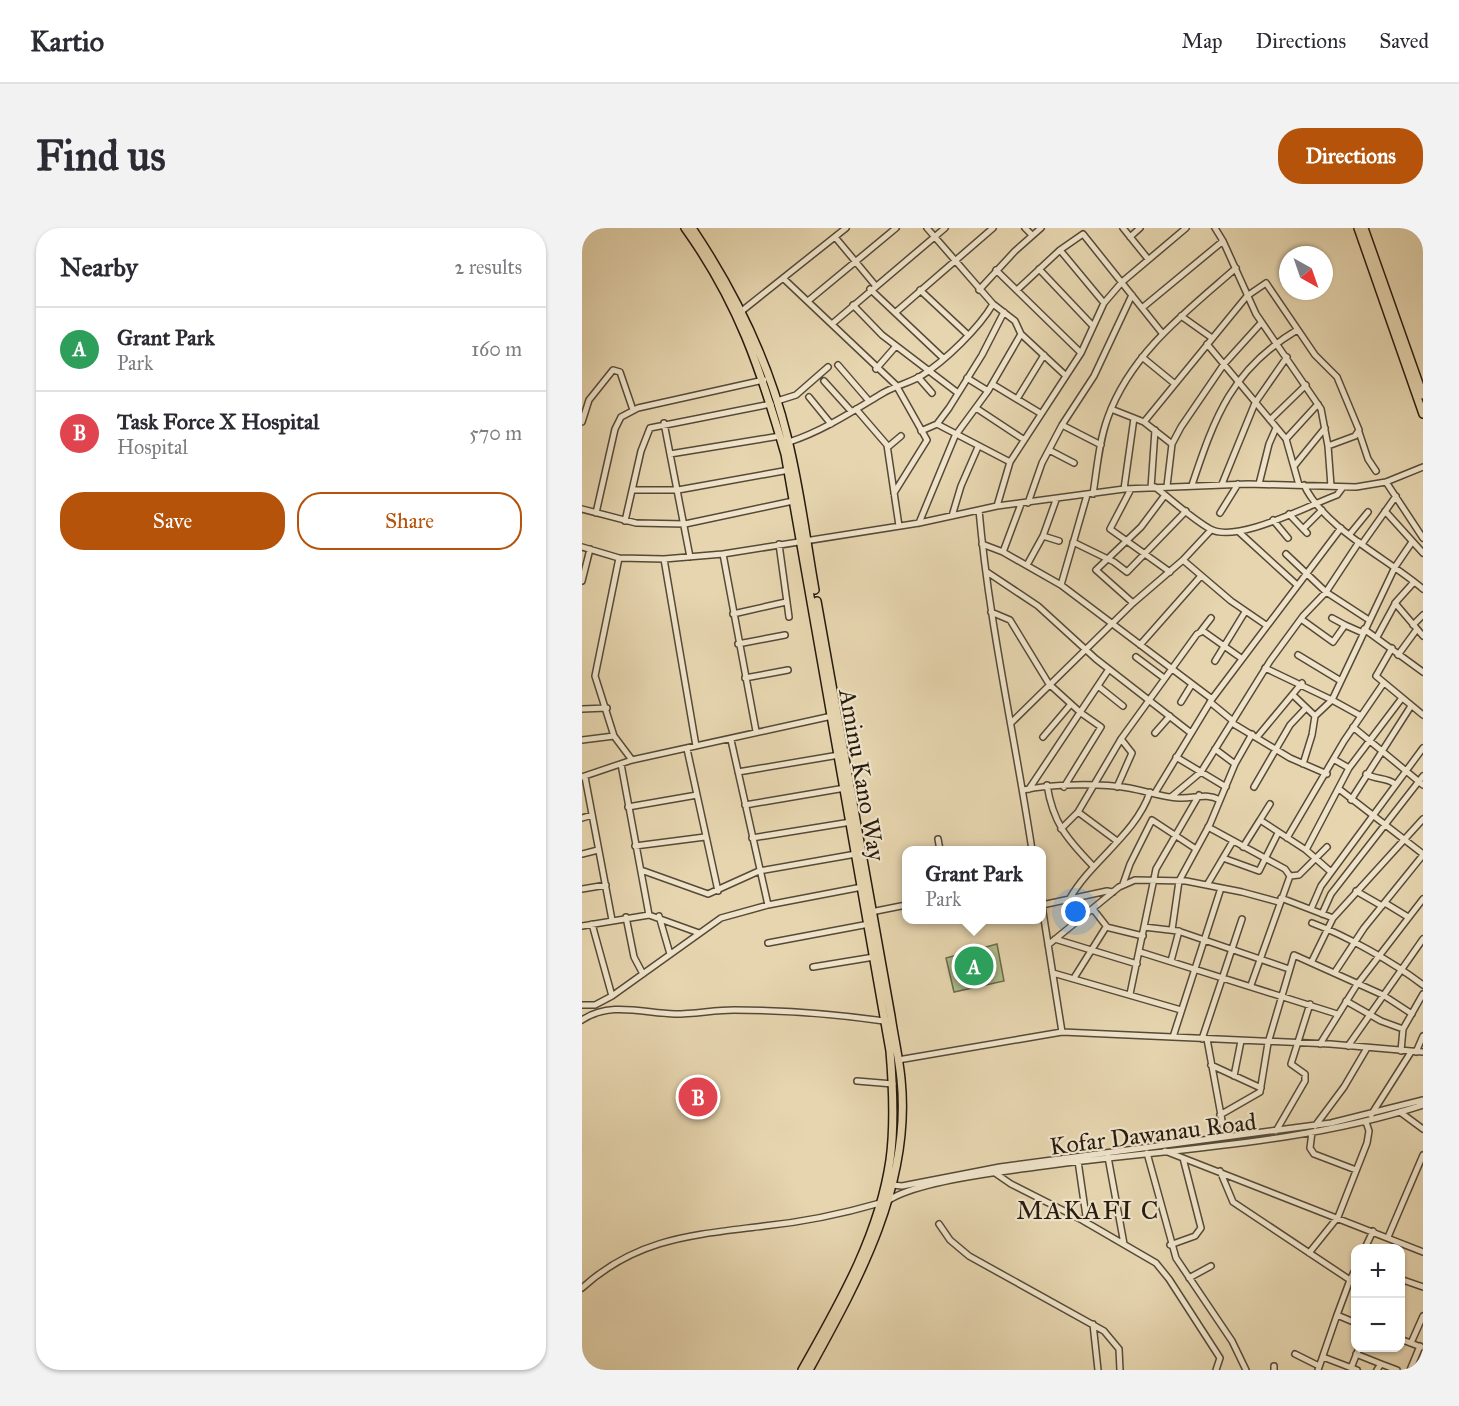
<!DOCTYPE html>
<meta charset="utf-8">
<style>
:root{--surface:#fff;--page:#f2f2f3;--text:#2b2b33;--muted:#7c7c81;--line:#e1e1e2;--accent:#b45309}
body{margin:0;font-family:"IM FELL Great Primer",serif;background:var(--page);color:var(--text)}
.controls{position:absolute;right:18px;bottom:18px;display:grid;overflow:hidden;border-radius:12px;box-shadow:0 2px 4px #0004}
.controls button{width:54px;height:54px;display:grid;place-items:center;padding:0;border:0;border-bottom:2px solid var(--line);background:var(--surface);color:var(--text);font:30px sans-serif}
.compass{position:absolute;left:697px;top:18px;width:54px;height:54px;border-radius:50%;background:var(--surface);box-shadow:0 2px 4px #0004;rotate:140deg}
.you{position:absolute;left:494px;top:684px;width:21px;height:21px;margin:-15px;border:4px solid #fff;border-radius:50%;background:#1a73e8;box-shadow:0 0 0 9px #1a73e833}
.badge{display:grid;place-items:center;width:39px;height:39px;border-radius:50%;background:var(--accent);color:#fff;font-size:20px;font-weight:700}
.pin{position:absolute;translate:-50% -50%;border:3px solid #fff;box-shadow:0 2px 6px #0006}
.popup{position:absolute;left:320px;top:618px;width:144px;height:78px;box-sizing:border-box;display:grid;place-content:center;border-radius:12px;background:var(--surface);filter:drop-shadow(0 2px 4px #0005);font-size:20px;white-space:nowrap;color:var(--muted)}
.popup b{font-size:22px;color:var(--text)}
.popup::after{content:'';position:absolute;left:50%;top:100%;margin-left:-12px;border:12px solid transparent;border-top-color:var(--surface)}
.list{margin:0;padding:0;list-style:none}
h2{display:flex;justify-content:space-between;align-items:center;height:78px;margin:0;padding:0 24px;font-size:26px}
h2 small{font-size:20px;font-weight:400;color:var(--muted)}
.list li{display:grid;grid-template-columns:39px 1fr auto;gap:18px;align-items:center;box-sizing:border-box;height:84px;padding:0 24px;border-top:2px solid var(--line)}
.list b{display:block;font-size:22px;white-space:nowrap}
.list p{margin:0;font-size:20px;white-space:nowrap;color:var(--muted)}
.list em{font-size:20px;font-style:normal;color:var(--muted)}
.actions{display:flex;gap:12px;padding:18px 24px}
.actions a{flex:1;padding:14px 0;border:2px solid var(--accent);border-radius:24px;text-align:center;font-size:21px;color:var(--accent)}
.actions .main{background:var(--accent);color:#fff}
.map{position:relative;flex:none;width:841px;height:1142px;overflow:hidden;border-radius:24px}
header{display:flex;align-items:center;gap:36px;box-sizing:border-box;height:84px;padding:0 30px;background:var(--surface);border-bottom:2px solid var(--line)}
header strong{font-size:28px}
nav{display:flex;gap:33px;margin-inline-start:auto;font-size:21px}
.intro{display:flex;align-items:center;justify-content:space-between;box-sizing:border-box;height:144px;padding:0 36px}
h1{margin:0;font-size:42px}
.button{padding:15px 27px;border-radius:24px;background:var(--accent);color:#fff;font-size:21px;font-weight:700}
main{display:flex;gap:36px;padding:0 36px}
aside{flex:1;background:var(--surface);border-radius:24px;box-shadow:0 2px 4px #0004}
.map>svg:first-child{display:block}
.green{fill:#b1be8d;stroke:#6c6c4e;stroke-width:1.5}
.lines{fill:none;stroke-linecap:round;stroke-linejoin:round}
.minor-casing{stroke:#564a37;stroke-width:8}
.major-casing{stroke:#261b0f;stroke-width:10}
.minor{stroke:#efe4cb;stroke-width:5}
.major{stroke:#e6d5af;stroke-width:7}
.labels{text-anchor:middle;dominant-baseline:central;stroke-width:4.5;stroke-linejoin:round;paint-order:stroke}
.street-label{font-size:24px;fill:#261b0f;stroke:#efe4cb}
.neighbourhood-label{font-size:26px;letter-spacing:1.5px;fill:#261b0f;stroke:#efe4cb}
</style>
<header>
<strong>Kartio</strong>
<nav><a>Map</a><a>Directions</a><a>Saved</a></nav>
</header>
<div class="intro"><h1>Find us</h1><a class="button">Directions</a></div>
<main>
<aside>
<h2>Nearby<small>2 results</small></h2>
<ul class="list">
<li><span class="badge" style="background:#2e9e5b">A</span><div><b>Grant Park</b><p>Park</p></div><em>160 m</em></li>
<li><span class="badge" style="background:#e0444e">B</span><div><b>Task Force X Hospital</b><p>Hospital</p></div><em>570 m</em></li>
</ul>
<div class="actions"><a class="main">Save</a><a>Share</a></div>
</aside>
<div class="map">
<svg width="841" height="1142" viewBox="0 0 841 1142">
<rect width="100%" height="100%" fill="#e6d5af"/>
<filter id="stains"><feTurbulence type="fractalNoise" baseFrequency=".00333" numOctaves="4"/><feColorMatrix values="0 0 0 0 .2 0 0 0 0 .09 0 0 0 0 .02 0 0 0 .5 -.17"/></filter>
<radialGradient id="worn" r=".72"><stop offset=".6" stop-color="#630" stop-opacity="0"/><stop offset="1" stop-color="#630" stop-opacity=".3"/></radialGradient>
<path class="green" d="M 415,716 L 422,753 L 372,764 L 364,730 Z"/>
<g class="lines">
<defs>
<path id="minor" d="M 443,0 L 450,7
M 541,0 L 566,31
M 633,0 L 641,13 L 674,86 L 739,181 L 746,218 L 749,258
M 253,9 L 293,57
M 548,9 L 558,0
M 478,22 L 522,75
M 457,41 L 510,97
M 414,42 L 499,125
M 202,51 L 314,157 L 345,212 L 312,265
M 288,61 L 361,130
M 338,62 L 385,106
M 397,62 L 433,23 L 459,0
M 435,62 L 478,22 L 501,6 L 580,105
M 226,73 L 314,0
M 411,76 L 433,93 L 439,106 L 483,147
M 271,77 L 300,107 L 376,165
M 560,80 L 641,13
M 314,84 L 411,0
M 156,86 L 264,0
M 599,88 L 630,110
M 250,96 L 363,0
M 625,116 L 704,211 L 717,257
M 560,129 L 593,156
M 256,137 L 287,173
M 294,141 L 314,118
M 336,149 L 350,165
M 385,150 L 406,163
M 242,153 L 269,183
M 410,156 L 458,185
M 227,169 L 249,196
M 435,171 L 462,127
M 195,173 L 214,167 L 246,139
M 394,180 L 441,211
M 274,181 L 305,217 L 317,298
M 529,181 L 562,194 L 590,216
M 688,192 L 724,157
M 0,194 L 7,172 L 31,142 L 38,144 L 51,182
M 562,194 L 665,68 L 684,55 L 733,127 L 755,149 L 777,202 L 773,208 L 746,218
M 82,195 L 108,329
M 355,196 L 428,234
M 480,197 L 519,217
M 339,203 L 355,196 L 367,180 L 400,127 L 422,84
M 777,204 L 786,231 L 794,243
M 704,211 L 736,176
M 207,214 C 241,203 271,183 301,165 C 313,158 327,155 339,148 C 363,133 397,100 411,76 L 345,0
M 306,219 L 319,208
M 467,222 L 492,235
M 88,226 L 198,208
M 713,237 L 743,200
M 804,254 L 841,310
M 640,256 L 673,175 L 705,129
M 677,256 L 687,216 L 694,200
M 610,257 C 633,188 650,141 715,102
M 722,257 C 743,301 805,330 841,361
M 585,258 L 590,216 L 599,199 L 642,136 L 679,95
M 573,259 C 591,273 609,290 628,301 C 655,316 727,277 755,267 L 761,259
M 569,260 L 573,202
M 542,261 L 552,190
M 549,261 L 528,301 L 588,344
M 51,262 L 96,262 L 207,242
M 511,266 C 515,241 517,213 526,189 C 549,125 605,83 654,40
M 446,275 L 460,235 L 480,197 L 512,148 L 550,67
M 415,278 L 428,234 L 499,125 L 522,75 L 540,54 L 604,0
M 0,281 L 54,295 L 103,296 L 211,273
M 397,282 C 407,396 433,509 450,622
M 803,283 L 841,325
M 14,285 L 33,201 L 39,189 L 56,180 L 182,152
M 638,285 L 656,256
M 707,286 L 725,305
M 370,288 L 379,258 L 396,219
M 691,292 L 706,310
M 43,293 L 59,223 L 68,200 L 189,176
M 337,295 L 373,208 L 406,163 L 439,106
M 721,301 L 740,282
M 657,304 L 715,357
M 768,306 L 786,284
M 461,308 L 477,313
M 491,314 L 532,334 L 545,344 L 604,283
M 197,316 L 207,389
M 400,316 L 421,324 L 479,357 L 630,471
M 780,316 L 814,268
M 0,319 L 37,330 L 82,331 L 141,326 L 337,295 L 415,278 L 542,261 L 666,256 L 774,259 L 804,254 L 841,239
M 421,324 L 439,276
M 141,326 L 174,503
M 704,326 L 744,364 L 787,392
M 37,330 L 13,448 L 32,508 L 50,532
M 82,331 L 114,518
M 601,332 L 649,373 L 684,397
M 445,337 L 461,308 L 474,272
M 405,344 L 456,378 L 514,431 L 609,505
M 0,353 L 8,321
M 479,357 L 505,267
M 551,375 L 514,342 L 559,299 L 583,267
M 813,375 L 841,408
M 409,384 L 428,392 L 467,456 L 499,485 L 519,499 L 482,559
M 151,386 L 204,374
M 750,390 L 763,397
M 719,391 L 751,414 L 763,397 L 781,405
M 831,397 L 841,387
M 782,401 L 841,444
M 619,403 L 629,390
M 795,409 L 814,374 L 832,354
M 156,416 L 203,407
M 558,417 L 619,348
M 810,420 L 794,448 L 841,487
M 716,427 L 759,453
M 816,427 L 835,401
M 554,429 L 582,450
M 633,433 L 663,384
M 683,440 L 750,472 L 813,339 L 830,314
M 163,450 L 206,442
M 516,458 L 541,478
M 711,467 L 733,488 L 730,507 L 721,536
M 599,474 L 610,456
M 628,474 L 651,493
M 0,481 L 25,480
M 733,488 L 750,472 L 779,488
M 430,494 L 551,375 L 601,332 L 629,302
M 650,495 L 708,530 L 745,546
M 771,499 L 841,557
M 573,505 L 588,488
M 676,508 L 720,455
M 461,509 L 489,476
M 0,512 L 32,508
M 149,512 L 186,677
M 105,521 L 136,663
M 594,529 L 644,559
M 753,532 L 767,540
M 39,536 L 67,687
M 653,536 L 670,506
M 156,544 L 257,527
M 784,546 C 794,552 804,549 813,556
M 0,549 L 50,532 L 250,488
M 3,549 L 30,692
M 465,557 C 471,595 485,611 511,638
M 535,559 L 550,525 L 539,511
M 672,559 L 708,497 L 724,480
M 447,561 L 527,441
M 757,561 L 841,626
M 441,562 C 470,556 517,555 547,560 C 564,563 580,569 597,570 C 613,571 623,564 638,572
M 573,565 L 630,471 L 759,300
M 589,569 L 619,544 L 688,433 L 721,388 L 744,364 L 777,314
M 769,572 L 829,478
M 163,577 L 263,560
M 46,579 L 115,567
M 496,584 L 535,613
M 0,590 L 10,587
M 678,592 L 688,576
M 626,599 L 703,641 L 708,648 L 669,757
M 479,601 L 496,584 L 539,511 L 615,406 L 621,403 L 659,430
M 170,610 L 269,594
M 705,610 L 762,513 L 801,456
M 356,611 L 358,622
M 53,618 L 123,609
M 661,619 L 678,592 L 724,622 L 749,644
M 724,622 L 767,540 L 820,470
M 0,626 L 16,622
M 641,630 L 677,643 L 696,605
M 59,642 L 126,666 L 177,643 L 274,626
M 708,648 L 717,647 L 745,619
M 541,656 L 548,636 L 570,592 L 614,621
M 625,657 L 651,613
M 0,661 L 24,657
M 774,663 L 800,678
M 488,670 C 510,632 554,606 568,564
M 699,670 L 751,690
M 803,675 L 826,689
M 460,677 L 525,663 L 531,664
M 460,678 L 480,804
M 511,681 L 525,699
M 729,681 L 739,658 L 841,520
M 289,684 L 324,677
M 740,686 L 749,666 L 841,548
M 77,688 L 88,726
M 44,689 L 52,729 L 61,746
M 730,695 C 765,708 811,734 841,757
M 10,696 L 30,768
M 0,698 L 67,687 L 117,705
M 562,699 L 596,703 L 707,741
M 590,702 L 597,653 L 628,596 L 653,536 L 633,521
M 473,711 L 555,736
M 186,715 L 287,696
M 466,717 L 537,659 L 553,652 L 604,653 L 660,664 L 697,674
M 558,724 L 755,786
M 589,733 L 597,703
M 730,733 L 751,690 L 841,591
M 231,739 L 292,729
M 753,744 L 782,700 L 841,627
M 471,745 L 599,782
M 492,750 L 524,699 L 561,708
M 548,766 L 574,641 L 617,567
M 764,773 L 799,793 L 821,801
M 0,777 L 13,777 L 30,768 L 139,690 L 186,677 L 280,659
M 0,792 C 28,773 61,785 93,786 C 113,786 133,782 152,782 C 202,782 253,786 302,793
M 591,809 L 639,660
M 620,811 L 660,691
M 625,811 L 643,909
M 738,816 L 774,758 L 841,671
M 766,818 L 841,711
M 819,823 L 821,801 L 841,766
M 834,824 L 841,808
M 316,832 L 480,804 L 748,816 L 841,824
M 629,837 L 679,860
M 652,848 L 659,813
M 275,853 L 311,856
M 818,884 L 841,901
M 638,887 L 678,864 L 686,815 L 712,727 L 801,767 L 830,786
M 789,887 L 829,824
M 733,898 L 762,859 L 785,820
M 694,903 L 723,853 L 723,846 L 709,836 L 728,776
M 730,904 L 728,920 L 732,926 L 774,942
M 583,923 L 841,1024
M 565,925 L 594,1030 L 650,1113 L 664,1142
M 526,929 L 542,1016
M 496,933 L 505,995
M 638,943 L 651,974 L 768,1052 L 755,1087
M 413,945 L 429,956 L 500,992 L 574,1035 L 587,1051 L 638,1130 L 634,1142
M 310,957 L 320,958 L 418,939 L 749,895 L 841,872
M 307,972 C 333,955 414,944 447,940 C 578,921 715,918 841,877
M 357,996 L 368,1012 L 387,1028 L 522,1103 L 537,1121 L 538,1142
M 806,1009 L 841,927
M 588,1017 L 613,1008 L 619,1000 L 601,930
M 783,1020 L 791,1003
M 727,1025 L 756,989 L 785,915 L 787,903 L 784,894
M 607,1050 L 629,1038
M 818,1051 L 841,1059
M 768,1052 L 774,1040
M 0,1060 C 55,1010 111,1007 182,998 C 221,994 260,986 298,975
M 511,1096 L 516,1142
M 818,1111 L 839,1119
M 829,1115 L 841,1088
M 713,1126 L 737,1138
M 774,1126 L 799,1136
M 741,1129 L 775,1142
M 692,1138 L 692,1142
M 769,1140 L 777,1120
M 736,1142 L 755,1087 L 774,1095
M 795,1142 L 799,1136 L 815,1142
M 828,1142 L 838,1118"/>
<path id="major" d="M 103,0 C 156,74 178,140 203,226 L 308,823 C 311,859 313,896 308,932 C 297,1008 257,1076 220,1142
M 110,0 C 153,64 187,134 205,208 C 218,259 224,311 233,362
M 776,0 L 841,186
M 782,0 L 841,167
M 227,1142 C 276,1053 330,957 319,851 C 317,830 312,809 309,788 L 235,373"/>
</defs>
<use href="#minor" class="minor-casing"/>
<use href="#major" class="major-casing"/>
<use href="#minor" class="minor"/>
<use href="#major" class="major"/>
</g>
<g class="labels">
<g class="street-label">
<text transform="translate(280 547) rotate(80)">Aminu Kano Way</text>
<text transform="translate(571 906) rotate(-7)">Kofar Dawanau Road</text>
</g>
<g class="neighbourhood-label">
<text x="506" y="982">MAKAFI C</text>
</g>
</g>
<rect width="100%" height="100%" filter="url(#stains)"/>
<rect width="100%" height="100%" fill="url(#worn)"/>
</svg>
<div class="controls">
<button>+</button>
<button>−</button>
</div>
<svg class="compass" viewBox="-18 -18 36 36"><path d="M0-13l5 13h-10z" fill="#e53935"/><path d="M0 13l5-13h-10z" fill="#7c7c81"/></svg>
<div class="you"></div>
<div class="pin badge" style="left:392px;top:738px;background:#2e9e5b">A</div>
<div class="popup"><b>Grant Park</b>Park</div>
<div class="pin badge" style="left:116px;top:869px;background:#e0444e">B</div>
</div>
</main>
